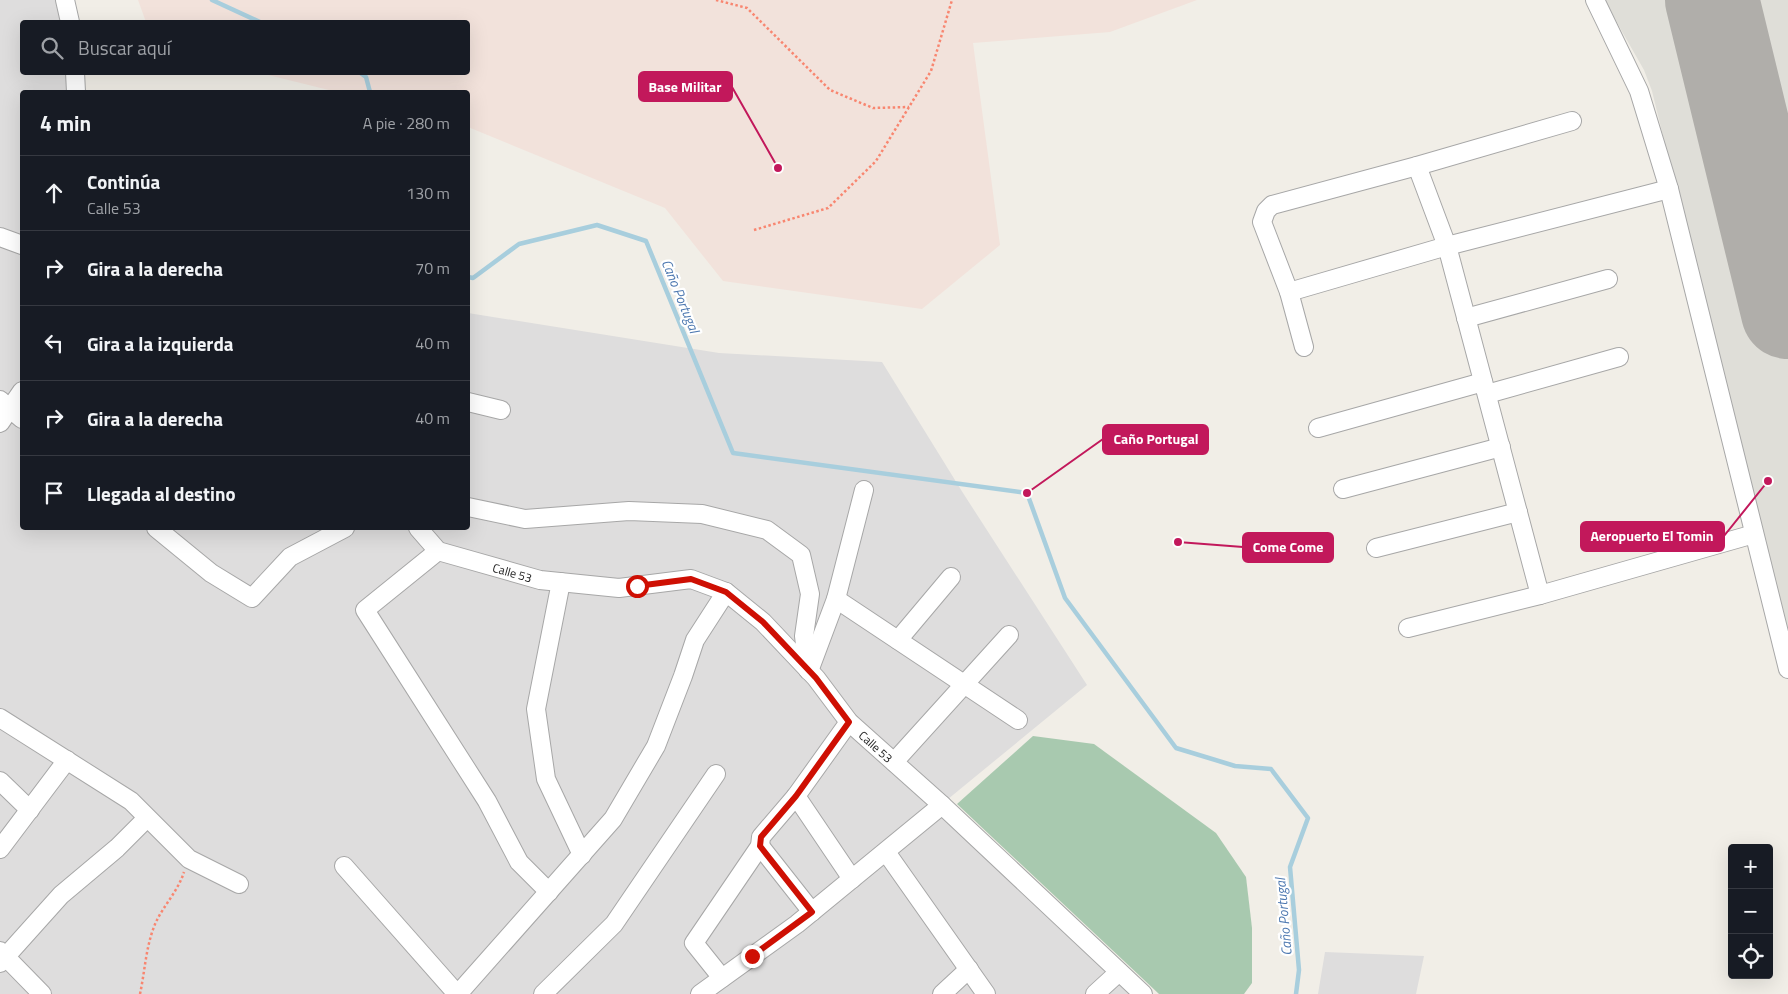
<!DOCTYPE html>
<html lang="es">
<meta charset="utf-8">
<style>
:root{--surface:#171b24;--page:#20242c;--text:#f1f3f6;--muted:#9ea1a6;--line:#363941}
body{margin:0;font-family:"Titillium Web",sans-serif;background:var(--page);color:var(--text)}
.controls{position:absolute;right:15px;bottom:15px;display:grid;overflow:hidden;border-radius:5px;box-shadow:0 5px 20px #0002}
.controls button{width:45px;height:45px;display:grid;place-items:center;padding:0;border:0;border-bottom:1px solid var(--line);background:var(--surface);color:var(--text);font:25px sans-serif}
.stop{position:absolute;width:15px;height:15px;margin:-11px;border:4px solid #ce0f03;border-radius:50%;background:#fff}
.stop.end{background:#ce0f03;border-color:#fff;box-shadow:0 1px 5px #0008}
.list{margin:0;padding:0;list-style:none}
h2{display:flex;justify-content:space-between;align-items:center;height:65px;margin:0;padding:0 20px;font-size:21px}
h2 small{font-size:16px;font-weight:400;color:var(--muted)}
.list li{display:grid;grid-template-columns:32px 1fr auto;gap:15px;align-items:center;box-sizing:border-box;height:75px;padding:0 20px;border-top:1px solid var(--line)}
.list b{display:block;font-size:19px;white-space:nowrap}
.list p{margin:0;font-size:16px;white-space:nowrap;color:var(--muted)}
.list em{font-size:16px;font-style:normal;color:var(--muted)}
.icon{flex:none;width:28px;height:28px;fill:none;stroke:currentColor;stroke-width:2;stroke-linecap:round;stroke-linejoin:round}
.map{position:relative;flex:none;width:1788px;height:994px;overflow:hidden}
.search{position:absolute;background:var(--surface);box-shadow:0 5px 20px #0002;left:20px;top:20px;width:450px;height:55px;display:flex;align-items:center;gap:12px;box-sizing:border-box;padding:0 18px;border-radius:5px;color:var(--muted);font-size:19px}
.panel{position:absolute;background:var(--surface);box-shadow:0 5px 20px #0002;left:20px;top:90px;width:450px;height:440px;border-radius:5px}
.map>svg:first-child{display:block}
.residential{fill:#dedddd}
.military{fill:#f2e2db}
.airport{fill:#dfded8}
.cemetery{fill:#a8c9af}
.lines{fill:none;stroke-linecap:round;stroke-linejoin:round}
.stream{stroke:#a8cedd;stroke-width:4.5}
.taxiway{stroke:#b0aeaa;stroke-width:38}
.runway{stroke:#b0aeaa;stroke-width:94}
.minor-casing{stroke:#a7a7a7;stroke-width:20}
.path{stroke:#f88670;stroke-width:2.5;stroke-dasharray:2.5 2.5;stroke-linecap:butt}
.minor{stroke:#fff;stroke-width:18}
.route{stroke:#ce0f03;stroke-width:6}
.labels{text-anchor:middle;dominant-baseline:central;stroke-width:4.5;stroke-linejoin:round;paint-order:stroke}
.street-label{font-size:12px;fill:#202020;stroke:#fff}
.water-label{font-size:14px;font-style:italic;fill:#4d78b0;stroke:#fff}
.leader{fill:none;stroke:#c2185b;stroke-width:2}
.callout-dot{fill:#c2185b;stroke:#fff;stroke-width:2}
.callout{fill:#c2185b;stroke:#c2185b;stroke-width:2}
.callout-label{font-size:14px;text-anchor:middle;font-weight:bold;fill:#fff}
</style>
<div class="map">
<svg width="1788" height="994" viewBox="0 0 1788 994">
<rect width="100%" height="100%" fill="#f1eee7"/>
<path class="residential" d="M 0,0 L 65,0 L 70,22 L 22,22 L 22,72 L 75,73 L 76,92 L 22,92 L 22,528 L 468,528 L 468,313 L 719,353 L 882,362 L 963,493 L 1087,685 L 942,804 L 1144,994 L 0,994 Z
M 1325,952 L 1424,956 L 1416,994 L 1318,994 Z"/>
<path class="military" d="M 138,0 L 1197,0 L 1110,32 L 973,43 L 1000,245 L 922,309 L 723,281 L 665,208 L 468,127 L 468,92 L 337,92 L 260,73 L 468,72 L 468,22 L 146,22 Z"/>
<path class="airport" d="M 1604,0 L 1788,0 L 1788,647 L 1652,91 L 1644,70 Z"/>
<path class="cemetery" d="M 1033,736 L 1094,744 L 1216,833 L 1246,877 L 1252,928 L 1252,983 L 1244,994 L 1159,994 L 957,804 Z"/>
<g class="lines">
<path class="stream" d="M 212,0 L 260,22
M 359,72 L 366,77 L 370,92
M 468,277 L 473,278 L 519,244 L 597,225 L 646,241 L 733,453 L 1027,493 L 1065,598 L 1176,748 L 1235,766 L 1271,769 L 1308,818 L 1290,867 L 1299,970 L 1296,994"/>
<path class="taxiway" d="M 1778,272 L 1788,286"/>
<path class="runway" d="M 1712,0 L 1788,312"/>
<defs>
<g id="minor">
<path d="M 65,0 L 70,22"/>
<path d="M 1595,0 L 1639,91 L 1669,189 L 1788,669"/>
<path d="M 75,72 L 76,92"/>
<path d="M 1417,166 L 1447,246 L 1540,595 L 1754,534"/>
<path d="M 0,237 L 22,245"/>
<path d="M 1289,292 L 1447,246 L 1669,189"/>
<path d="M 1466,318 L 1608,279"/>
<path d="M 1304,347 L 1289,292 L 1262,222 L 1266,211 L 1272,205 L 1417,166 L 1572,121"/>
<path d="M 1487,394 L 1619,357"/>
<path d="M 0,400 L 22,419"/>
<path d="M 468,402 L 501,410"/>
<path d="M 0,423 L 22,391"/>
<path d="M 1318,428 L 1483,382"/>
<path d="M 1343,489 L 1501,447"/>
<path d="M 468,507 L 525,519 L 629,511 L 702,514 L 767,530 L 801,555 L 810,594 L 804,636 L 808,670"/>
<path d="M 156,528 L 211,573 L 252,598 L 290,557 L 345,528"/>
<path id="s1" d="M 418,528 L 438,551 L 540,580 L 619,588 L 691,579 L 726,592 L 763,622 L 816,678 L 849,722 L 942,805 L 1143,994"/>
<path d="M 1376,548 L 1518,512"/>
<path d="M 438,551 L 365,610 L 487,801 L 519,862 L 549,892"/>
<path d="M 561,582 L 536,709 L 546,779 L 582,855"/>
<path d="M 836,599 L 1018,720"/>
<path d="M 1408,628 L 1540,595"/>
<path d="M 898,640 L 951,577"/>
<path d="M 809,671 L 836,599 L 864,490"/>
<path d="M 0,718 L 131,801 L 189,859 L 239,884"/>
<path d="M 894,762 L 1009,635"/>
<path d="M 0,781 L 30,810"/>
<path d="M 796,796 L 852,879"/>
<path d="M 760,846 L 812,912"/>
<path d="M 0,849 L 67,760"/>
<path d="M 886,852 L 986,994"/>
<path d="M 344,866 L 457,994"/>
<path d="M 0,951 L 42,994"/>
<path d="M 0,963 L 61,895 L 117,848 L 147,818"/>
<path d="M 722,978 L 694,943 L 760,846 L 761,837 L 796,796 L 849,722"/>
<path d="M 458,994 L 613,819 L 656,746 L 683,676 L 695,640 L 726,592"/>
<path d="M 543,994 L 614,924 L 716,774"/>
<path d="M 700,994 L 797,924 L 942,805"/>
<path d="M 942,994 L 969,969"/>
<path d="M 1095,994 L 1119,972"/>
</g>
</defs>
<use href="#minor" class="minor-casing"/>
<path class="path" d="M 716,0 L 747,8 L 830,90 L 873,108 L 909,107
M 754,230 L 828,208 L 876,161 L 931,71 L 952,0
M 140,994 C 145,971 146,944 156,922 C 164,905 178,891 184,872"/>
<use href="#minor" class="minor"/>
</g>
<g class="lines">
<path class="route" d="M 637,586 L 691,579 L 726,592 L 763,622 L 816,678 L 849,722 L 796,796 L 761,837 L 760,846 L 812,912 L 752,956"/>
</g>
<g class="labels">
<g class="street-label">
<text stroke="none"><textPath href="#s1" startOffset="108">Calle 53</textPath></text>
<text stroke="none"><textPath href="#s1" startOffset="542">Calle 53</textPath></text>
</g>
<g class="water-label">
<text transform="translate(681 296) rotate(68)">Caño Portugal</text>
<text transform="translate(1283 917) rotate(-95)">Caño Portugal</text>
</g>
</g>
<path class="leader" d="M778 168L732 87M1027 493L1103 439M1768 481L1724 536M1178 542L1243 547"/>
<g class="callout-dot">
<circle cx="778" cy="168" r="5"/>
<circle cx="1027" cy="493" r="5"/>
<circle cx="1768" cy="481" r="5"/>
<circle cx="1178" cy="542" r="5"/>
</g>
<g class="callout">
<rect x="639" y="72" width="93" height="29" rx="5"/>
<rect x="1103" y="425" width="105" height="29" rx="5"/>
<rect x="1581" y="522" width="143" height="29" rx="5"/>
<rect x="1243" y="533" width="90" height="29" rx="5"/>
</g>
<g class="callout-label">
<text x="685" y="92">Base Militar</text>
<text x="1156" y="444">Caño Portugal</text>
<text x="1652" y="541">Aeropuerto El Tomin</text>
<text x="1288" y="552">Come Come</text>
</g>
</svg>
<div class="controls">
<button>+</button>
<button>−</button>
<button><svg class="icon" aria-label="locate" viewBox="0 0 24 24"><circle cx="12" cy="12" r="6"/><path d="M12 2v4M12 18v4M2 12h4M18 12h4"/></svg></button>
</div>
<div class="stop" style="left:637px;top:586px"></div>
<div class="stop end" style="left:752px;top:956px"></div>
<div class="search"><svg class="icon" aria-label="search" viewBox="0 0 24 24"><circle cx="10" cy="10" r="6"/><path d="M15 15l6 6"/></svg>Buscar aquí</div>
<section class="panel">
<h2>4 min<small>A pie · 280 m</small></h2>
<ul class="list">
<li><svg class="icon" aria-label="ahead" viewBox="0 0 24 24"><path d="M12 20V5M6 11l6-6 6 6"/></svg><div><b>Continúa</b><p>Calle 53</p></div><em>130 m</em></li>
<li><svg class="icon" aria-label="right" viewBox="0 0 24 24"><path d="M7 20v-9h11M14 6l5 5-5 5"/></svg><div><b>Gira a la derecha</b></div><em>70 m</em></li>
<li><svg class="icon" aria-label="left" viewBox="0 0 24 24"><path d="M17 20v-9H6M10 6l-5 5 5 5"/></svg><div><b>Gira a la izquierda</b></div><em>40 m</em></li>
<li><svg class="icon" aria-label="right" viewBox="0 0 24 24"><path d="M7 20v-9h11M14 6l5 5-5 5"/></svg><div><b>Gira a la derecha</b></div><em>40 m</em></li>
<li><svg class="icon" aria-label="arrive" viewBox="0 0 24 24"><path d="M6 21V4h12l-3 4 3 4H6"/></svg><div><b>Llegada al destino</b></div></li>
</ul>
</section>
</div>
